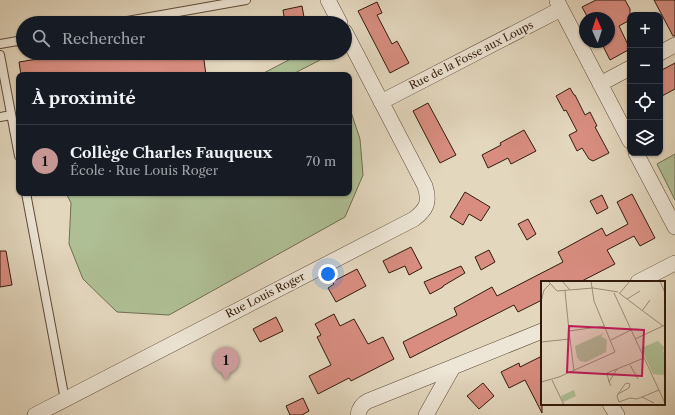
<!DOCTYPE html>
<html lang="fr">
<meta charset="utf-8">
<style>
:root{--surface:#171b24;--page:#20242c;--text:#f1f3f6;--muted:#9ea1a6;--line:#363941;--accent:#c59692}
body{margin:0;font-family:"Libre Caslon Text",serif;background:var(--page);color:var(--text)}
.controls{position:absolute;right:12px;top:12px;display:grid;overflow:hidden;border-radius:8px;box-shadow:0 1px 3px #0004}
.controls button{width:36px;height:36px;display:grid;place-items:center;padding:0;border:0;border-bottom:1px solid var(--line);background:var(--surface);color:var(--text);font:20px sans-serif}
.compass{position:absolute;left:579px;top:12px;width:36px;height:36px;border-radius:50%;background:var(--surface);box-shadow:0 1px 3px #0004;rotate:357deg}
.you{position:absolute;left:328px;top:274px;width:14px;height:14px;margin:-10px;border:3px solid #fff;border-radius:50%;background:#1a73e8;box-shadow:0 0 0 6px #1a73e833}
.badge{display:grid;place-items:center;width:26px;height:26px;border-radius:50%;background:var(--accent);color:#111;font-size:13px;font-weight:700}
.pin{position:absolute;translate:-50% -33px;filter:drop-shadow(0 1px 2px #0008)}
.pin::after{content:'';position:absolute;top:21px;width:14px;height:12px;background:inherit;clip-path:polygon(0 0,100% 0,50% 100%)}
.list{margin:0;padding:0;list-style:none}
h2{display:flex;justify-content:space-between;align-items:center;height:52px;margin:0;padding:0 16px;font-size:17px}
h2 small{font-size:13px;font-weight:400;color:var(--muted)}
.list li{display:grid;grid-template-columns:26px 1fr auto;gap:12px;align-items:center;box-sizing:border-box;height:72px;padding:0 16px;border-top:1px solid var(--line)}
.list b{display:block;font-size:15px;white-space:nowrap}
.list p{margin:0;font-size:13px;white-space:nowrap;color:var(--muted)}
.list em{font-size:13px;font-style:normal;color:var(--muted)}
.icon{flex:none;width:22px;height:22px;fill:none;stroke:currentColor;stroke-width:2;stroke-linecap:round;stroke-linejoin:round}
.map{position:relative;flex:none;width:675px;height:415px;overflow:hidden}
.search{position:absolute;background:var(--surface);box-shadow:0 1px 3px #0004;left:16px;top:16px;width:336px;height:44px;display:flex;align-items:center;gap:10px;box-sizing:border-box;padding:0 14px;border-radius:22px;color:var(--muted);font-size:15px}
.panel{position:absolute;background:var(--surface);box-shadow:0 1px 3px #0004;left:16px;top:72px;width:336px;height:124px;border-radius:8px}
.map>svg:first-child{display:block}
.green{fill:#afbf95;stroke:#716d50}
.building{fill:#d88d80;stroke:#331b0b}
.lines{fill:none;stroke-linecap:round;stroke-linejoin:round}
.lane-casing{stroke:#5f4a38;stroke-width:10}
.street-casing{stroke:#5f4a38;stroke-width:16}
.lane{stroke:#ede5d5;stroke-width:8}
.street{stroke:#ede5d5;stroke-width:15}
.labels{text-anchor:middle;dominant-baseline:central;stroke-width:3.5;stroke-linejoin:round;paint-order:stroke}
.street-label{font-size:11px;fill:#331b0b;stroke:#ede5d5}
.inset-road{fill:none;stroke:#9d8c76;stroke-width:1}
.view{fill:#c2185b;fill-opacity:0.15;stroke:#c2185b;stroke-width:2}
.inset-edge{fill:none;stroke:#331b0b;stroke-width:2}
</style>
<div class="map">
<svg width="675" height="415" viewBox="0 0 675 415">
<rect width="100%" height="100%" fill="#e3d7be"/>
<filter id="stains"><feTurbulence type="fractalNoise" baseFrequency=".005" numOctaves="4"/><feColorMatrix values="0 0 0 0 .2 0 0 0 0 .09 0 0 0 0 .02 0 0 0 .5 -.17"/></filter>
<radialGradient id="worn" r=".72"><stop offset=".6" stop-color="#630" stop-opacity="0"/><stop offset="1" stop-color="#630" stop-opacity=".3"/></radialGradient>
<path class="green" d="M 302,53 L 318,53 L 322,59 L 291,75 L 260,75 Z
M 349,111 L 351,112 L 360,139 L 363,175 L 345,217 L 169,315 L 117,312 L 83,279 L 69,244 L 71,203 L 66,193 L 349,193 Z
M 675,154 L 675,200 L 657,164 Z"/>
<path class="building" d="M 596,0 L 625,0 L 630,9 L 630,20 L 619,26 L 630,49 L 610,60 L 601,42 L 609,42 L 609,18 L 588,18 L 582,7 Z
M 654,0 L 675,0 L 675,36 L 673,36 Z
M 377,2 L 382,13 L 377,15 L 392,44 L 397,41 L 409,63 L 390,73 L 358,11 Z
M 302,6 L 305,23 L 285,23 L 283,10 Z
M 75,53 L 203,53 L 206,75 L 21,75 L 19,62 Z
M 675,63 L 675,89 L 660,97 L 660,71 Z
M 570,88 L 574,95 L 575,95 L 585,115 L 590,112 L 597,126 L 595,127 L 609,153 L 593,161 L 589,159 L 582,148 L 577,151 L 569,135 L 577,131 L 566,110 L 564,111 L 556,96 Z
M 428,103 L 456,155 L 440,163 L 413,111 Z
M 524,130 L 536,151 L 511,164 L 508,158 L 488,168 L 482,155 L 501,145 L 500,143 Z
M 465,192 L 490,207 L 481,221 L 469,214 L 463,225 L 450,217 Z
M 632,194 L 655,238 L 640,246 L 634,236 L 607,250 L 615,264 L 580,282 L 542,282 L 542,300 L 518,312 L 514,305 L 410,358 L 403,342 L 457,315 L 454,308 L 492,287 L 497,296 L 563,262 L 558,252 L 602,228 L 606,236 L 628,224 L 617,202 Z
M 602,195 L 608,208 L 597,214 L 590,201 Z
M 528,219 L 536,234 L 527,240 L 518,224 Z
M 411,247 L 422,268 L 409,275 L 405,266 L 389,273 L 383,261 Z
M 489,250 L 495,262 L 481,270 L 475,257 Z
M 0,251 L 6,251 L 12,285 L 0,287 Z
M 461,266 L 465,273 L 443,286 L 443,287 L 430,294 L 424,282 Z
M 357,269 L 366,286 L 336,302 L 328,288 L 334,284 L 332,282 Z
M 334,314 L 340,326 L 354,319 L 368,344 L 383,337 L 394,359 L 351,381 L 349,378 L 318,394 L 309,376 L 331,365 L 317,337 L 321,335 L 315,324 Z
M 276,317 L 283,331 L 260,342 L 253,329 Z
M 542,356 L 542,413 L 525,380 L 509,388 L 501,372 L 519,363 L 520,367 Z
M 483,383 L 494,396 L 479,409 L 467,396 Z
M 303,398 L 309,411 L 302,415 L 290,415 L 286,406 Z"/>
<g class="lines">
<defs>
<path id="lane" d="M 116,23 L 246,0
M 0,44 L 23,40
M 0,55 L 19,156
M 0,117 L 11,115
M 26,193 L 65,400"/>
<path id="street" d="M 328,0 L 340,23
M 557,1 L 630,141
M 660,53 L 675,45
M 600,84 L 630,68
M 381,102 L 561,9
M 636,153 L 675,227
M 638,282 L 675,263
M 610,404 L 617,415
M 35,415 L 414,219 C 427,209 430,202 425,186 L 345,32
M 358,415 C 359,408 362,404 368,401 L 453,367
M 426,415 L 453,367 L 542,331"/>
</defs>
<use href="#lane" class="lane-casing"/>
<use href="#street" class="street-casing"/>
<use href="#lane" class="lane"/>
<use href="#street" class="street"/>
</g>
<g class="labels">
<g class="street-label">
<text transform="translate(471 55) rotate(-27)">Rue de la Fosse aux Loups</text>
<text transform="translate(265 295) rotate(-27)">Rue Louis Roger</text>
</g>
</g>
<g transform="translate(541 281)">
<rect width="124" height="124" fill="#e3d7be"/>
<path d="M 63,52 L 60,55 L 66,59 L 65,71 L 45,81 L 39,80 L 36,76 L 34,65 ZM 117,60 L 124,67 L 122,69 L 124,74 L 124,93 L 122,94 L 112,93 L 100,67 ZM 33,109 L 35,115 L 22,121 L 20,115 Z" fill="#afbf95"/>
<path class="inset-road" d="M 7,0 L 16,10 L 52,7 L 77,11M 21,0 L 29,9M 119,0 L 124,12M 24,10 L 28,50 L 64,45M 73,12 L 124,122M 78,12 L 122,45M 78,13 L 89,0M 86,18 L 99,10M 0,21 L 3,9 L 9,3M 101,30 L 109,19M 28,50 L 33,90M 94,58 L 124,44M 70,59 L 90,49M 0,61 L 29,58M 89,84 L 97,98M 11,99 L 23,124M 0,101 L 18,96 L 74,71 L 53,20 L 50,0M 68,101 L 66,92 L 76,88M 70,105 L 68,101 L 76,88 L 103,77M 77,113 L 88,107 L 89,103 L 86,102 L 84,103 L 77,113 L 76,115 L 78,121 L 89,117 L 96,118 L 118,109M 101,116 L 113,122"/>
<path class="view" d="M 28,45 L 103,49 L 101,95 L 26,91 Z"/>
<rect width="124" height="124" class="inset-edge"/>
</g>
<rect width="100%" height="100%" filter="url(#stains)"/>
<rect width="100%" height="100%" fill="url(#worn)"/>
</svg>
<div class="controls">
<button>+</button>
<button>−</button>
<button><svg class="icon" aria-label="locate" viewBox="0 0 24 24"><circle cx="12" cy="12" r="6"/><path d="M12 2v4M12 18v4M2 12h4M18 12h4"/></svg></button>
<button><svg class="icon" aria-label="layers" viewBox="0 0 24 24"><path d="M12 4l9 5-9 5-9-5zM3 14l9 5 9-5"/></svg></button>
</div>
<svg class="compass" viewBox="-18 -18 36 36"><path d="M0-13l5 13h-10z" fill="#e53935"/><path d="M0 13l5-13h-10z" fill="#9ea1a6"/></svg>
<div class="you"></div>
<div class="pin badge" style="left:226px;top:380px">1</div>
<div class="search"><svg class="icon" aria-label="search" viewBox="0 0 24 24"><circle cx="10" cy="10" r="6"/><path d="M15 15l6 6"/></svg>Rechercher</div>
<section class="panel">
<h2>À proximité<small></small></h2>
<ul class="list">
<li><span class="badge">1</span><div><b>Collège Charles Fauqueux</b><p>École · Rue Louis Roger</p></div><em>70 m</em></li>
</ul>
</section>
</div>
